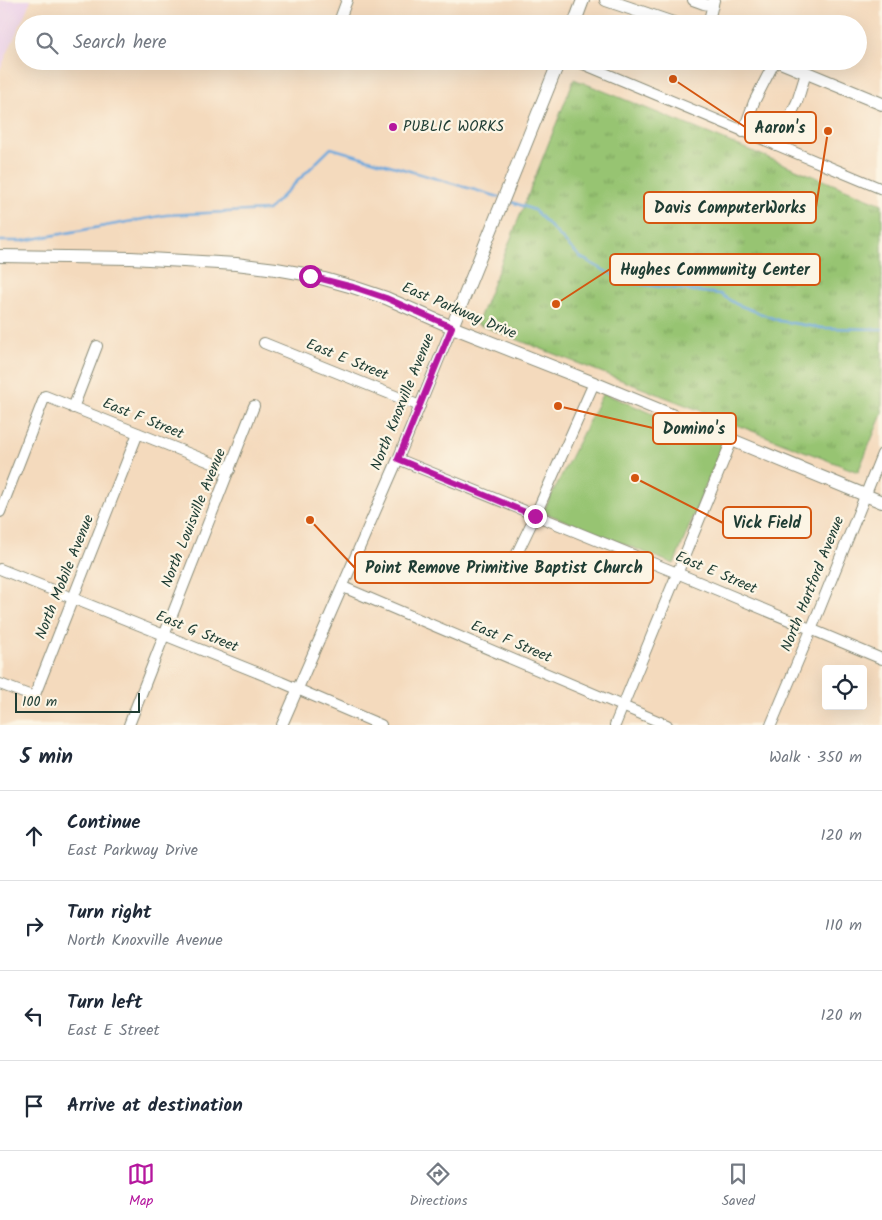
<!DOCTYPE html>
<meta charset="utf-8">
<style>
:root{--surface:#fff;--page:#f6f6f7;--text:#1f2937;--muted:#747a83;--line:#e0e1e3;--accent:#b5179e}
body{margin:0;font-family:Kalam,sans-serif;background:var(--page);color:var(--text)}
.controls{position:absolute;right:15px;bottom:15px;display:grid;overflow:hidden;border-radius:5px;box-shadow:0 5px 20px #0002}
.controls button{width:45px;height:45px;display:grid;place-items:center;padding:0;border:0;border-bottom:1px solid var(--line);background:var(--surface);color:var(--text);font:25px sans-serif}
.scale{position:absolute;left:15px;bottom:12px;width:125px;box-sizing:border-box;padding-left:5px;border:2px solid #1f3d34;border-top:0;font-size:14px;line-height:18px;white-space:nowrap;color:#1f3d34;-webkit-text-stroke:4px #fcf5e5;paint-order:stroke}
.stop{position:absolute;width:15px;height:15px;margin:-11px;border:4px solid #b5179e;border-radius:50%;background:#fff}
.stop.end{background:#b5179e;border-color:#fff;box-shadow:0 1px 5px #0008}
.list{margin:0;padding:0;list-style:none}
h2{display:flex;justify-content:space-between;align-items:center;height:65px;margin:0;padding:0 20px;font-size:21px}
h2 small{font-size:16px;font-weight:400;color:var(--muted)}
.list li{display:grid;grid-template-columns:32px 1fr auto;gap:15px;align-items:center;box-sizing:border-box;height:90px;padding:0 20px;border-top:1px solid var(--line)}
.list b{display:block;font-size:19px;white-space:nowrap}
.list p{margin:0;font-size:16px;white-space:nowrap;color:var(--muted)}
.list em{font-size:16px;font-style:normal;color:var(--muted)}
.icon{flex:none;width:28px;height:28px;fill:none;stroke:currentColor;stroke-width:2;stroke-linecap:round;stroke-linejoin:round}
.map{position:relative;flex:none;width:882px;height:725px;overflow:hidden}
.search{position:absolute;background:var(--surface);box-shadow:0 5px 20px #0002;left:15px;right:15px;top:15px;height:55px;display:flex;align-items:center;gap:12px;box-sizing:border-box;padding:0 18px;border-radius:28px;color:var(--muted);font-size:19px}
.sheet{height:425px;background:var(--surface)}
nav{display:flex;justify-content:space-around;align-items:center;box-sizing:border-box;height:70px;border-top:1px solid var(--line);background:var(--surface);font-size:14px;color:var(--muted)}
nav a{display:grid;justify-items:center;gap:2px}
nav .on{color:var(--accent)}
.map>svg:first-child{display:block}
.built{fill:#ecd1ea}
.grass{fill:#97c472;stroke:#5b8053}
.park{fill:url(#park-tufts);stroke:#5b8053}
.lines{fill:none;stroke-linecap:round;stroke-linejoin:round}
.stream{stroke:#6ca8dd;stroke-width:2.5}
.minor-casing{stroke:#8a8c78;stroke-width:12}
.major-casing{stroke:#8a8c78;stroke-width:14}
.minor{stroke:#fff;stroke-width:10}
.major{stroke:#fff;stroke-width:12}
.route{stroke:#b5179e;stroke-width:6}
.poi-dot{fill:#b5179e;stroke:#fcf5e5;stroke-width:2}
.labels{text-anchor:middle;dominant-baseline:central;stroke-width:4.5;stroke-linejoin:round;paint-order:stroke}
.poi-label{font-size:15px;fill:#1f3d34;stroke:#fcf5e5;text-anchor:start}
.street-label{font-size:15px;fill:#1f3d34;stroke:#fcf5e5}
.leader{fill:none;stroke:#d45610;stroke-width:2}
.callout-dot{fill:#d45610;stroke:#fcf5e5;stroke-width:2}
.callout{fill:#fcf5e5;stroke:#d45610;stroke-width:2}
.callout-label{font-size:16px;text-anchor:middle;font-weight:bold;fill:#1f3d34}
</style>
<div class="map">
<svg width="882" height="725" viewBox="0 0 882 725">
<defs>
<pattern id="park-tufts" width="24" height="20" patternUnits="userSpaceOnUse" patternTransform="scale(1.25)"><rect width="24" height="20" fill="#97c472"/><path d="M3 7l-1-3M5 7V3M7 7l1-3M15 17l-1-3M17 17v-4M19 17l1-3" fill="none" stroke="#7ba05e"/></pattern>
</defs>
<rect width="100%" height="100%" fill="#fcf5e5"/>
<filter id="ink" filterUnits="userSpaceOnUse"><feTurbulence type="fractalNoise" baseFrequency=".02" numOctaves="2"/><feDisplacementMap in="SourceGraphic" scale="10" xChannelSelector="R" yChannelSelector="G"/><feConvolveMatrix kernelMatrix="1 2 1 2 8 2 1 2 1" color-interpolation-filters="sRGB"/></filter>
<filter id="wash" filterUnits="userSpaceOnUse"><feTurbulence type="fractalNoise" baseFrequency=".0096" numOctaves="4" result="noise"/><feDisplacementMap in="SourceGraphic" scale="20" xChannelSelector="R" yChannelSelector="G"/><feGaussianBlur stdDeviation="1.12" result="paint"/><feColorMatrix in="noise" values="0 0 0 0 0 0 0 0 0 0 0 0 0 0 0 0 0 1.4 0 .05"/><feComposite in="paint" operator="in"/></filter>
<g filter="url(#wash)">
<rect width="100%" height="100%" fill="#f4dabd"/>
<path class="built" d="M 0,0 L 31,0 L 0,70 Z"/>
<path class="grass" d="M 603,393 L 723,443 L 674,564 L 543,512 Z"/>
<path class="park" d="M 574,79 L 882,204 L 882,414 L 858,472 L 477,324 Z"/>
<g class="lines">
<path class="stream" d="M 506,200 L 534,210 L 580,257 L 627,283 L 720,294 L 736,304 L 780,321 L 822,328 L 882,329
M 0,241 L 22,241 L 166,215 L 268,210 L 331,148 L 499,197"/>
</g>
</g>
<g filter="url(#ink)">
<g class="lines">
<defs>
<path id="minor" d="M 693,0 L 704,4 L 713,6
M 340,19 L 347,0
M 708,24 L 714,0
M 576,61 L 882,189
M 749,116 L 775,128 L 783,125 L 786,119
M 743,132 L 754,102 L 775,61
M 776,145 L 797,102 L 806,73
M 264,343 L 420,406
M 73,408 L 97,346
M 398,459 L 677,573 L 882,659
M 0,512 L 45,396 L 230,470
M 510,568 L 535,516 L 594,383
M 0,569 L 281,682 L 381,725
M 343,587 L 667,725
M 0,684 L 34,697 L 138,433
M 129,725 L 254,406
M 282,725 L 398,459 L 452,327
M 615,725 L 732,440
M 771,725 L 811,630 L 882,454"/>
<path id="major" d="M 606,0 L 676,24
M 574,24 L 583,0
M 778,61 L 882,104
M 0,256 L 131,258 L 236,264 L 276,269 L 310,275 L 353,287 L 386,298 L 452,327 L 594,383 L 882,502
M 452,327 L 559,61"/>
</defs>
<use href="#minor" class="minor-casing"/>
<use href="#major" class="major-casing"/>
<use href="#minor" class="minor"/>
<use href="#major" class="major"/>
</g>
</g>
<g class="lines" filter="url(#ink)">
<path class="route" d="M 310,276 L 353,287 L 386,298 L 452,327 L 398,459 L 535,516"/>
</g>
<circle class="poi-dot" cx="393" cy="127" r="5"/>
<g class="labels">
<g class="poi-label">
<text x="403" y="127">PUBLIC WORKS</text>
</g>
<g class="street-label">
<text transform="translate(459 311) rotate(23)">East Parkway Drive</text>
<text transform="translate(347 360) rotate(22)">East E Street</text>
<text transform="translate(403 402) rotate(-68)">North Knoxville Avenue</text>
<text transform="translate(143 419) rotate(22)">East F Street</text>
<text transform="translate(194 518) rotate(-68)">North Louisville Avenue</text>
<text transform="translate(716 573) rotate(23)">East E Street</text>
<text transform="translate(65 577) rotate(-68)">North Mobile Avenue</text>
<text transform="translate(813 584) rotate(-68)">North Hartford Avenue</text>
<text transform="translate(197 632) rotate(22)">East G Street</text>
<text transform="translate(511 642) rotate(23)">East F Street</text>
</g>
</g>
<path class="leader" d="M673 79L745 127M828 131L816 207M556 304L610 269M558 406L653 428M635 478L723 523M310 520L355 568"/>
<g class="callout-dot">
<circle cx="673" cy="79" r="5"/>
<circle cx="828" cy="131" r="5"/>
<circle cx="556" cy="304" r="5"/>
<circle cx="558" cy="406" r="5"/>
<circle cx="635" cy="478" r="5"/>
<circle cx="310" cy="520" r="5"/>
</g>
<g class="callout">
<rect x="745" y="112" width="71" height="31" rx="5"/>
<rect x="644" y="192" width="172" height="31" rx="5"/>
<rect x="610" y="254" width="210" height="31" rx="5"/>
<rect x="653" y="413" width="83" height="31" rx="5"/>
<rect x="723" y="507" width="88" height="31" rx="5"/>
<rect x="355" y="552" width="298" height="31" rx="5"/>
</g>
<g class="callout-label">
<text x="780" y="133">Aaron's</text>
<text x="730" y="213">Davis ComputerWorks</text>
<text x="715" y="275">Hughes Community Center</text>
<text x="694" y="434">Domino's</text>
<text x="767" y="528">Vick Field</text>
<text x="504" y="573">Point Remove Primitive Baptist Church</text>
</g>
</svg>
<div class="controls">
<button><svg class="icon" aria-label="locate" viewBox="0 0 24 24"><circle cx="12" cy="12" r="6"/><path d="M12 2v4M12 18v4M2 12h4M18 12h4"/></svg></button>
</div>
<div class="scale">100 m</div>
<div class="stop" style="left:310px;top:276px"></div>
<div class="stop end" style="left:535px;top:516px"></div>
<div class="search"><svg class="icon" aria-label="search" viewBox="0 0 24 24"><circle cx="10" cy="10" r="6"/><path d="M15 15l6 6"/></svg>Search here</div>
</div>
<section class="sheet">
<h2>5 min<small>Walk · 350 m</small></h2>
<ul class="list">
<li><svg class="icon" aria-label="ahead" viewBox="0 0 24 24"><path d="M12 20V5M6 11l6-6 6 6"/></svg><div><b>Continue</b><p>East Parkway Drive</p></div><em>120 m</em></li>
<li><svg class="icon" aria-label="right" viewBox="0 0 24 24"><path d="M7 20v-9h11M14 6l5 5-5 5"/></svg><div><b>Turn right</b><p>North Knoxville Avenue</p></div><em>110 m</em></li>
<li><svg class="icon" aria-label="left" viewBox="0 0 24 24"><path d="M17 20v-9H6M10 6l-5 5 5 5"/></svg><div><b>Turn left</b><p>East E Street</p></div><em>120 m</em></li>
<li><svg class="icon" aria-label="arrive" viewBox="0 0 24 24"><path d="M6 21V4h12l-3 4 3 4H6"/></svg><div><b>Arrive at destination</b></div></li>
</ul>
</section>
<nav>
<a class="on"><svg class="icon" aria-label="map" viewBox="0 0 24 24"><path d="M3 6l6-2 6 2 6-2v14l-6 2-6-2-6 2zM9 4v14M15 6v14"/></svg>Map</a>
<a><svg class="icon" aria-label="directions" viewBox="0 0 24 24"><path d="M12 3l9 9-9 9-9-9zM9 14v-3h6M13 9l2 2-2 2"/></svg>Directions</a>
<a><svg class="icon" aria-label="saved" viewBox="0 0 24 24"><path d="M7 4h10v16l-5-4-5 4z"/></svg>Saved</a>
</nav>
